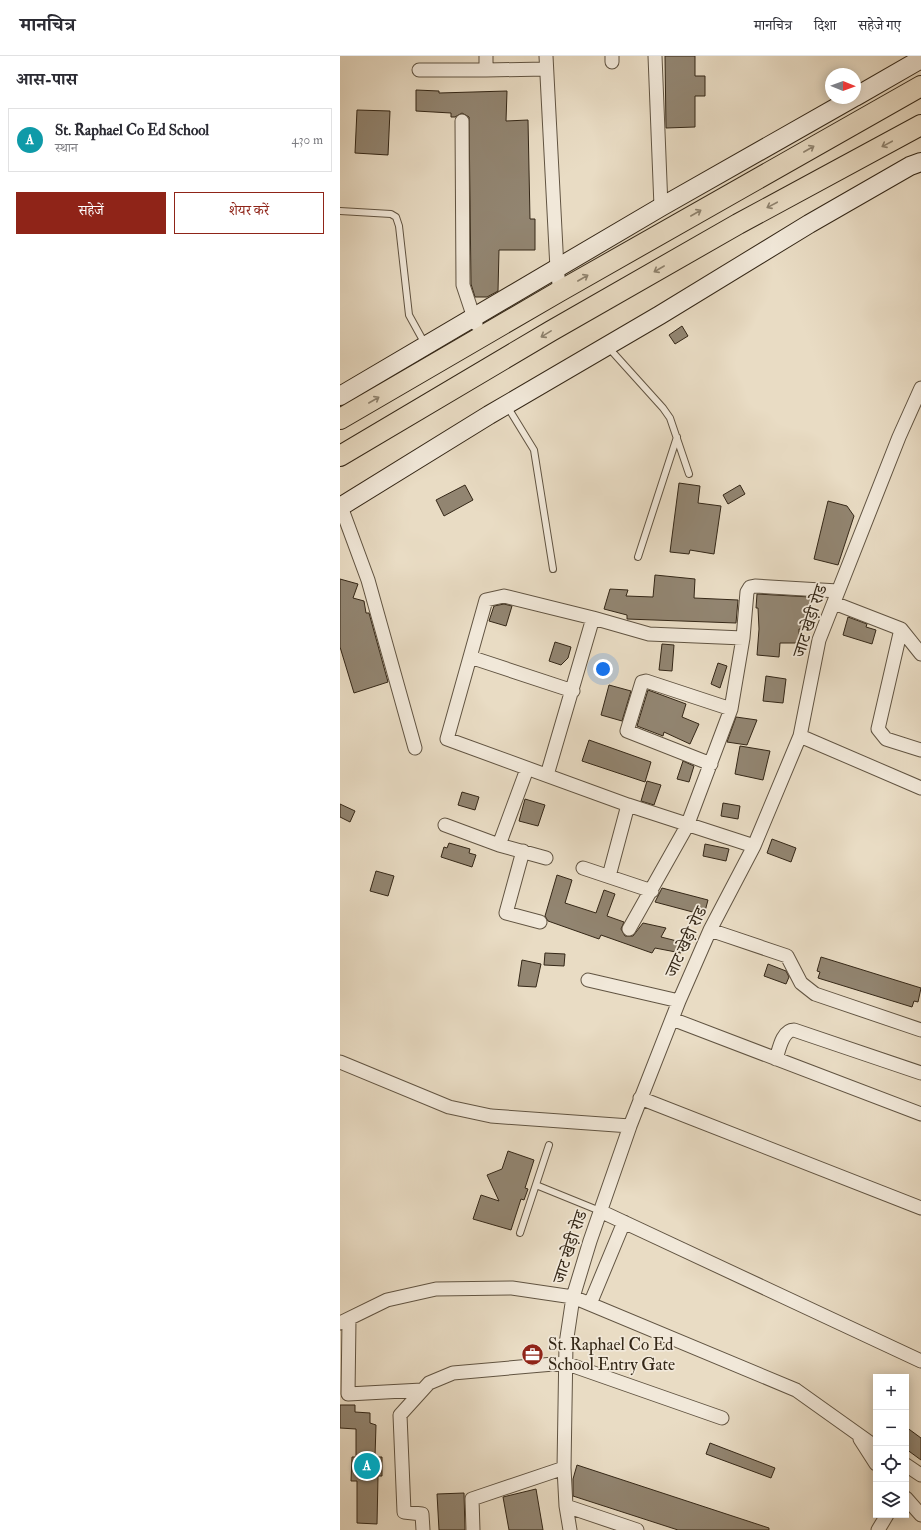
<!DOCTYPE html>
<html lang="hi">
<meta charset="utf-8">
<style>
:root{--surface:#fff;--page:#f2f2f3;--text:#2b2b33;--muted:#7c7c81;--line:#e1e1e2;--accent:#8f2418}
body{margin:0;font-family:"IM FELL Double Pica","Noto Serif Devanagari",serif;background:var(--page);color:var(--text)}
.controls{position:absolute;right:12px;bottom:12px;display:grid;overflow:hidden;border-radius:0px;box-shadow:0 2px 10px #0003}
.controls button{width:36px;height:36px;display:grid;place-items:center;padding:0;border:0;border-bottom:1px solid var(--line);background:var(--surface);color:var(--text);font:20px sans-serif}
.compass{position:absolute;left:485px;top:12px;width:36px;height:36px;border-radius:50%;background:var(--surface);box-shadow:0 2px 10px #0003;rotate:91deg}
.you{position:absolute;left:263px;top:613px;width:14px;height:14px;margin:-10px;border:3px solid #fff;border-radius:50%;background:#1a73e8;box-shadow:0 0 0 6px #1a73e833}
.badge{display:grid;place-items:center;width:26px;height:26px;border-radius:50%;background:var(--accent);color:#fff;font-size:13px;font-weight:700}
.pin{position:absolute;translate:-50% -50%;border:2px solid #fff;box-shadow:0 1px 4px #0006}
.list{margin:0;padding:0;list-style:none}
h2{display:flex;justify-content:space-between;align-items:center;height:52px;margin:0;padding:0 16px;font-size:17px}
h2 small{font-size:13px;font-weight:400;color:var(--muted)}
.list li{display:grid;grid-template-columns:26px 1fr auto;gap:12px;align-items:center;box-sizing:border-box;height:64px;margin:0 8px 8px;padding:0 8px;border:1px solid var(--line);border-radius:0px}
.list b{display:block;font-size:15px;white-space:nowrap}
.list p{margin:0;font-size:13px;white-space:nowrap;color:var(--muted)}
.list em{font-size:13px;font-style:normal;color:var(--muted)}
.actions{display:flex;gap:8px;padding:12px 16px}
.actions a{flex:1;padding:9px 0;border:1px solid var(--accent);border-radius:0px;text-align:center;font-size:14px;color:var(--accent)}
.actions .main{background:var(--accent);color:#fff}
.icon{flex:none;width:22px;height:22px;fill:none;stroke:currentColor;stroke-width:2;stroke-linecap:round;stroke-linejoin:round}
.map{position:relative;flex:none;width:581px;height:1474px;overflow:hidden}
header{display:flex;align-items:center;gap:24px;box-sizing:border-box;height:56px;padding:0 20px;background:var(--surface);border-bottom:1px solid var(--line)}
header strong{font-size:19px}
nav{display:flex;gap:22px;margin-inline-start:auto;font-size:14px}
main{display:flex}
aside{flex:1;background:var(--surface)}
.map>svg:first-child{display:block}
.building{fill:#928571;stroke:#342717}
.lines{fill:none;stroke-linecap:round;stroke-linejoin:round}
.lane-casing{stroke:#615442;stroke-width:8}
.street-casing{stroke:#615442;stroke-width:15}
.secondary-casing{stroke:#342717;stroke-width:20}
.primary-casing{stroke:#342717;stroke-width:22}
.lane{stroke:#f1e8d9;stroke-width:6}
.street{stroke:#f1e8d9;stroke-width:13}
.secondary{stroke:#f1e8d9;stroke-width:18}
.primary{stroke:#e9dcc4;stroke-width:20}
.oneway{stroke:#8e826e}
.labels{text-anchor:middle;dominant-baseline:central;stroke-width:3.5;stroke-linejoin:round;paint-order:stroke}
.street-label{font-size:17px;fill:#342717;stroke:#f1e8d9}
.poi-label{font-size:17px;fill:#342717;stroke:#f1e8d9;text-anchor:start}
</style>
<header>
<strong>मानचित्र</strong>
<nav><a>मानचित्र</a><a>दिशा</a><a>सहेजे गए</a></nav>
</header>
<main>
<aside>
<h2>आस-पास<small></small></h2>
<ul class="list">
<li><span class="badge" style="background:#0f9aa8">A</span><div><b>St. Raphael Co Ed School</b><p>स्थान</p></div><em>430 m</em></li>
</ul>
<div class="actions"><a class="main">सहेजें</a><a>शेयर करें</a></div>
</aside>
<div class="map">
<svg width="581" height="1474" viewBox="0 0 581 1474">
<rect width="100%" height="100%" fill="#e9dcc4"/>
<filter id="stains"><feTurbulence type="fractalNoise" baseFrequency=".005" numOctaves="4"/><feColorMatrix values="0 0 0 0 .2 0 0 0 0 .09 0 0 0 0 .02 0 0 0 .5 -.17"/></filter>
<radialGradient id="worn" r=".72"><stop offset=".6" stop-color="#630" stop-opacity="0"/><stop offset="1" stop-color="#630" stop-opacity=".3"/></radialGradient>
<path class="building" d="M 325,0 L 355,0 L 355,20 L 365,20 L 365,40 L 355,40 L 355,71 L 326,72 Z
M 76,34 L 99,35 L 99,37 L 167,35 L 166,65 L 188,64 L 190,163 L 195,163 L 195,194 L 159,194 L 158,235 L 147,241 L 135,241 L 131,228 L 129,61 L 122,57 L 115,61 L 111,61 L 111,57 L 76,55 Z
M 17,54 L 50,55 L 48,99 L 15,97 Z
M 342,270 L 348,280 L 335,288 L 329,279 Z
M 339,427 L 360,430 L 358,447 L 381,450 L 374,498 L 350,494 L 349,498 L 330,496 Z
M 125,429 L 133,444 L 104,460 L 96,444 Z
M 400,429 L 405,438 L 388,448 L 383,439 Z
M 488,445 L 507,450 L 514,460 L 498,509 L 474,503 Z
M 315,519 L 355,523 L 354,542 L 398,544 L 396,567 L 287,563 L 287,559 L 264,553 L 270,533 L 288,534 L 286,540 L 313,541 Z
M 0,523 L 18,528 L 13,542 L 24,545 L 26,557 L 29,557 L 48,626 L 14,637 L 0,591 Z
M 417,538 L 470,541 L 470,574 L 459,573 L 459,587 L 440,587 L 439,601 L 417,599 L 419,573 L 418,552 L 416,552 Z
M 164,548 L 172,550 L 166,570 L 149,565 L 154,550 Z
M 508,561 L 527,568 L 526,571 L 536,574 L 532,588 L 503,579 Z
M 215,586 L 231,591 L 228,602 L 221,609 L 209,605 Z
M 322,588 L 334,589 L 332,615 L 319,614 Z
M 378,607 L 387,610 L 380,632 L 371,628 Z
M 426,620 L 446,623 L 443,647 L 423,645 Z
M 269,629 L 291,635 L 282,665 L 261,659 Z
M 308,634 L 346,648 L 342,661 L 359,668 L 350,688 L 324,676 L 323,680 L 297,670 Z
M 396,661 L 417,664 L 407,689 L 387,686 Z
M 249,684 L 311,706 L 305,726 L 242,705 Z
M 400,690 L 430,695 L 423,724 L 395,718 Z
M 343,705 L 354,710 L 349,726 L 337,723 Z
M 307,725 L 321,729 L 314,749 L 301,745 Z
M 122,736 L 139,741 L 135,754 L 118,749 Z
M 185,743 L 205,749 L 198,770 L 179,765 Z
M 383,747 L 400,750 L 398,763 L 381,760 Z
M 0,748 L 15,755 L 10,766 L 0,761 Z
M 432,783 L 456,792 L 451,806 L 427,797 Z
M 109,787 L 130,793 L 129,797 L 136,799 L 132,811 L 101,801 L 104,791 L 107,792 Z
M 365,788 L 389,793 L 386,805 L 363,800 Z
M 36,815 L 54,820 L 48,840 L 30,835 Z
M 217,819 L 232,824 L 225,847 L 256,857 L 264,834 L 275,838 L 267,860 L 284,866 L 281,873 L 285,880 L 293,880 L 303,867 L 326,872 L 321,881 L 345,887 L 341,897 L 315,892 L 312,897 L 261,879 L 259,883 L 208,865 L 205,860 Z
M 322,832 L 368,844 L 364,859 L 315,846 Z
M 205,897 L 225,898 L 224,910 L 204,909 Z
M 481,901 L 581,932 L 578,946 L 574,945 L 572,951 L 478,922 L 480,916 L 477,915 Z
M 182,904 L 201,908 L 196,931 L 178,930 Z
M 428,908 L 446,915 L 449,921 L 446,928 L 424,920 Z
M 168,1095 L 194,1104 L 185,1132 L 188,1133 L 184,1144 L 181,1143 L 171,1174 L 133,1163 L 141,1139 L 159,1145 L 147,1119 L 162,1113 Z
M 0,1349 L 15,1349 L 15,1356 L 30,1357 L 30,1367 L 36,1369 L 35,1401 L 42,1401 L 42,1420 L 38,1420 L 37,1468 L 17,1467 L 17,1425 L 11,1425 L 12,1401 L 16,1401 L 16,1373 L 0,1372 Z
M 566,1371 L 581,1382 L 581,1404 L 566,1393 Z
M 370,1387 L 435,1412 L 431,1422 L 366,1398 Z
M 237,1409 L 429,1472 L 429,1474 L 338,1474 L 233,1440 L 233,1423 Z
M 196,1433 L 203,1474 L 169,1474 L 163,1441 Z
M 124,1437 L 125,1474 L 99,1474 L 97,1438 Z"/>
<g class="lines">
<defs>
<path id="lane" d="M 0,155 L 51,158 L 56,161 L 59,170 L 69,259 L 85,288
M 268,291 L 323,352 L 330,362 L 349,418
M 167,350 L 194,394 L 213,513
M 298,501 L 337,381
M 196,1129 L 260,1155
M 180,1177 L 209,1089"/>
<path id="street" d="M 146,0 L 146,14 L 206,13
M 206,0 L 217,213 L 220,235
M 315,0 L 321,151
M 272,6 L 272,0
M 79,14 L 146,14
M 122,65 L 123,229 L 136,268
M 0,448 L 28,524 L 75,692
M 494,547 L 561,573 L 581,598
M 561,573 L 538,673 L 546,683 L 581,694
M 403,582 L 309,578 L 253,562 L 164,540 L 146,544 L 107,683 L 288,749 L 414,790
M 130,601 L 233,635
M 460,680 L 581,732
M 371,708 L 287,675 L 302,626 L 306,625 L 391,653
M 207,719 L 253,562
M 105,769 L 159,789 L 206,802
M 159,789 L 187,713
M 183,795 L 166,857 L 200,866
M 243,812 L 312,835
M 269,820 L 288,749
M 289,873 L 347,770 L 391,653 L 403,582 L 407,536 L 410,531 L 415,530 L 498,535
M 370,874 L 447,900 L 461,927 L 475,938 L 581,974
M 248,924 L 339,945
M 332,963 L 581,1058
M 436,1003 C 439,994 442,974 454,974 L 581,1017
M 0,1006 L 109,1051 L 151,1060 L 290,1070
M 300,1042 L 581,1152
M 260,1155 L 581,1305
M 250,1248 L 284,1166
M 9,1264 L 8,1338 L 82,1334
M 0,1267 L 47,1244 L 96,1233 L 172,1232 L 233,1241 L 456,1334 L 536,1391
M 520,1383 L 536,1408
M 566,1409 L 581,1419
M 566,1442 L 581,1459
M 226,1450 L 297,1474
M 83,1474 L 82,1458 L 64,1456 L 60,1359 L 89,1327 L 113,1317 L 225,1307 L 382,1362
M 133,1474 L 132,1443 L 224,1412
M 230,1474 L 226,1450 L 224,1412 L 226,1288 L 233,1241 L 250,1185 L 290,1070 L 339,945 L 370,874 L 414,790 L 460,680 L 479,584 L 559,381 L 581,332
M 538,1474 L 547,1459"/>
<path id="secondary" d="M 515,41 L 581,3
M 0,340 L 321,151 L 513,42
M 0,451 L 149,359 L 320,259 L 469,168 L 570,110 L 581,106"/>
<path id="primary" d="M 0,363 L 220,235 L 581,30
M 0,400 L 211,275 L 398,168 L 581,69"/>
</defs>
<use href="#lane" class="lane-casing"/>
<use href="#street" class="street-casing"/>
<use href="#secondary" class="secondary-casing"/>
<use href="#primary" class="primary-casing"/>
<use href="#lane" class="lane"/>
<use href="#street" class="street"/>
<use href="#secondary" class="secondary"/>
<use href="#primary" class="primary"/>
</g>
<defs><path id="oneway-shaft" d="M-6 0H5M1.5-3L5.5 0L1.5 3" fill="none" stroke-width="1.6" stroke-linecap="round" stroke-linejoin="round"/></defs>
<g class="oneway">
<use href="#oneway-shaft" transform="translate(547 88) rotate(152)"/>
<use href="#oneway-shaft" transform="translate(469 93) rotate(-30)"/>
<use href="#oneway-shaft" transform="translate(432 149) rotate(152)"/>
<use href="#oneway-shaft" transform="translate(356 157) rotate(-30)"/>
<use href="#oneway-shaft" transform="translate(319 213) rotate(150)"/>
<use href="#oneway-shaft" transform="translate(243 222) rotate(-30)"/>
<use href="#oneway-shaft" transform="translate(206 278) rotate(149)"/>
<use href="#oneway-shaft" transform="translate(34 344) rotate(-30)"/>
</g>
<defs>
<symbol id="office-disc" viewBox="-11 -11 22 22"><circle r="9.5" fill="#8f2418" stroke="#f1e8d9"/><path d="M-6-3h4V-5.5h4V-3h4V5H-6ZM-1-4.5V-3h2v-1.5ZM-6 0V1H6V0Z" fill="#fff"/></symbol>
</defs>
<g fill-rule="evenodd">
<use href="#office-disc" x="180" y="1286" width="25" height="25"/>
</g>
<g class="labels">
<g class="street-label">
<text transform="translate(470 565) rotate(-72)">जाट खेड़ी रोड</text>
<text transform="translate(346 886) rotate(-65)">जाट खेड़ी रोड</text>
<text transform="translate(230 1191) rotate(-72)">जाट खेड़ी रोड</text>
</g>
<g class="poi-label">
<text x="208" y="1288">St. Raphael Co Ed<tspan x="208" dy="20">School Entry Gate</tspan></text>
</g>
</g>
<rect width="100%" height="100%" filter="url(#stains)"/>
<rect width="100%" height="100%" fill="url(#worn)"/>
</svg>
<div class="controls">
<button>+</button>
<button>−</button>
<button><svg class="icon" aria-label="locate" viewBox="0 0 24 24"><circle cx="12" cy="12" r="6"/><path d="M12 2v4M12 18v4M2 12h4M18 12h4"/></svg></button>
<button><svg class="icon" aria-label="layers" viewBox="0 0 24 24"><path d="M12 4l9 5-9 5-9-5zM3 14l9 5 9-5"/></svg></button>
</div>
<svg class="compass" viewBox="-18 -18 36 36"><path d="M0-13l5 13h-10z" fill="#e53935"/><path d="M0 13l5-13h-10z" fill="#7c7c81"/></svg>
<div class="you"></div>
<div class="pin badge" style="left:27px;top:1410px;background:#0f9aa8">A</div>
</div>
</main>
